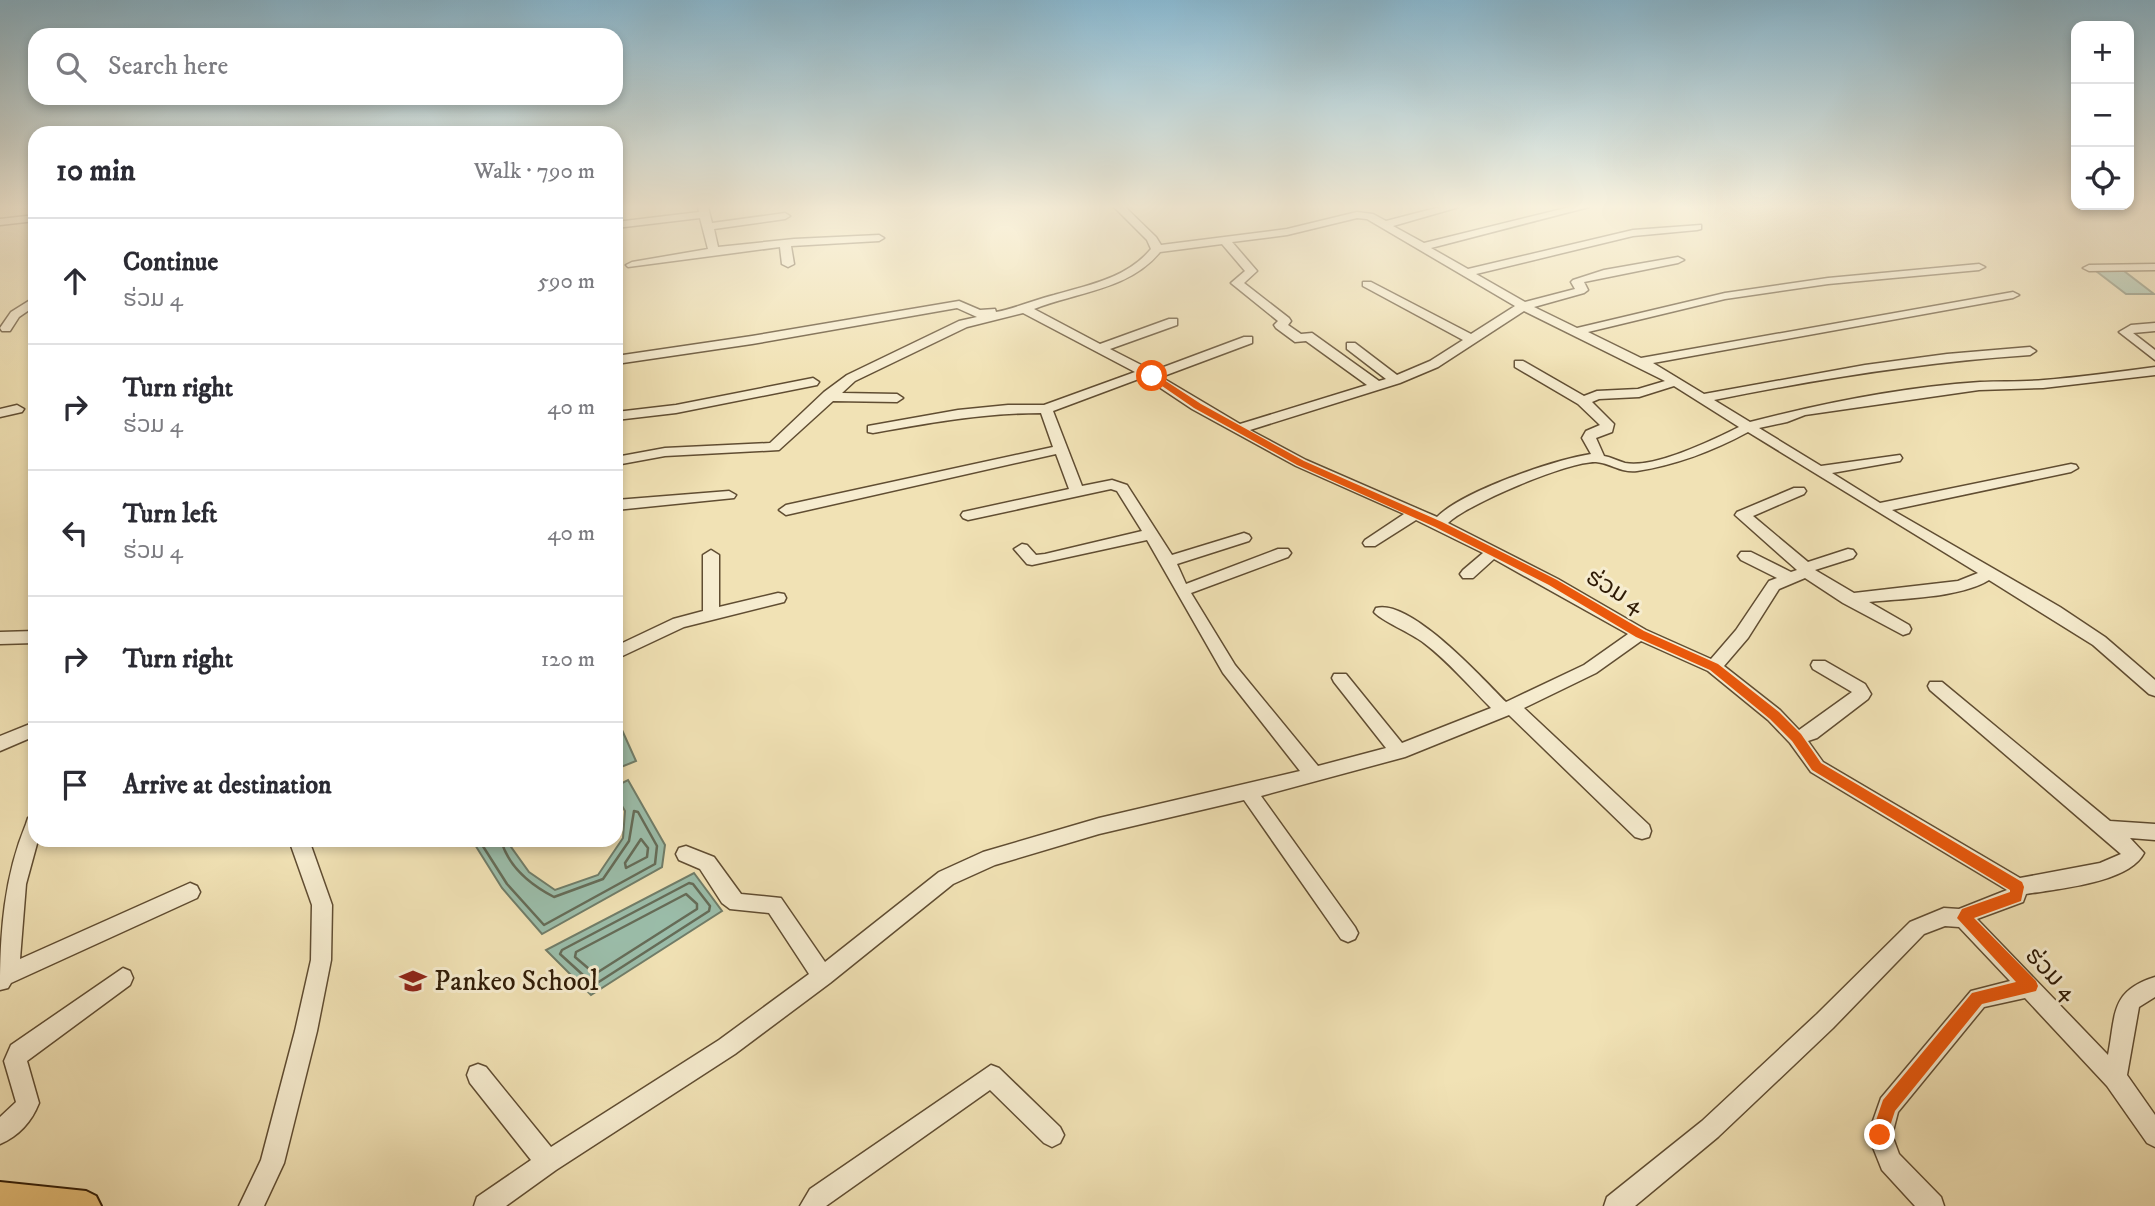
<!DOCTYPE html>
<meta charset="utf-8">
<style>
:root{--surface:#fff;--page:#f7f7f7;--text:#2b2b33;--muted:#7c7c81;--line:#e1e1e2}
body{margin:0;font-family:"IM FELL DW Pica","Noto Sans Lao",serif;background:var(--page);color:var(--text)}
.controls{position:absolute;right:21px;top:21px;display:grid;overflow:hidden;border-radius:14px;box-shadow:0 4px 10px #0003}
.controls button{width:63px;height:63px;display:grid;place-items:center;padding:0;border:0;border-bottom:2px solid var(--line);background:var(--surface);color:var(--text);font:35px sans-serif}
.stop{position:absolute;width:21px;height:21px;margin:-16px;border:5px solid #ea580c;border-radius:50%;background:#fff}
.stop.end{background:#ea580c;border-color:#fff;box-shadow:0 2px 7px #0008}
.list{margin:0;padding:0;list-style:none}
h2{display:flex;justify-content:space-between;align-items:center;height:91px;margin:0;padding:0 28px;font-size:30px}
h2 small{font-size:23px;font-weight:400;color:var(--muted)}
.list li{display:grid;grid-template-columns:46px 1fr auto;gap:21px;align-items:center;box-sizing:border-box;height:126px;padding:0 28px;border-top:2px solid var(--line)}
.list b{display:block;font-size:26px;white-space:nowrap}
.list p{margin:0;font-size:23px;white-space:nowrap;color:var(--muted)}
.list em{font-size:23px;font-style:normal;color:var(--muted)}
.icon{flex:none;width:38px;height:38px;fill:none;stroke:currentColor;stroke-width:2;stroke-linecap:round;stroke-linejoin:round}
.map{position:relative;flex:none;width:2155px;height:1206px;overflow:hidden}
.search{position:absolute;background:var(--surface);box-shadow:0 4px 10px #0003;left:28px;top:28px;width:595px;height:77px;display:flex;align-items:center;gap:18px;box-sizing:border-box;padding:0 24px;border-radius:21px;color:var(--muted);font-size:26px}
.panel{position:absolute;background:var(--surface);box-shadow:0 4px 10px #0003;left:28px;top:126px;width:595px;height:721px;border-radius:21px}
.map>svg:first-child{display:block}
.water{fill:#9bbeab;stroke:#707d69;stroke-width:2}
.lines{fill:none;stroke-linecap:round;stroke-linejoin:round}
.shore{stroke:#656c58;stroke-width:2.5}
.minor-casing{stroke:#604d32;stroke-width:3}
.major-casing{stroke:#2f1b06;stroke-width:4}
.minor{fill:#f6eccf;fill-rule:evenodd}
.major{fill:#e8c17a;fill-rule:evenodd}
.route{fill:#ea580c}
.labels{text-anchor:middle;dominant-baseline:central;stroke-width:6;stroke-linejoin:round;paint-order:stroke}
.street-label{font-size:24px;fill:#2f1b06;stroke:#f6eccf}
.near-poi-label{font-size:28px;fill:#2f1b06;stroke:#f6eccf;text-anchor:start}
</style>
<div class="map">
<svg width="2155" height="1206" viewBox="0 0 2155 1206">
<rect width="100%" height="100%" fill="#f1e2b5"/>
<filter id="stains"><feTurbulence type="fractalNoise" baseFrequency=".00286" numOctaves="4"/><feColorMatrix values="0 0 0 0 .2 0 0 0 0 .09 0 0 0 0 .02 0 0 0 .5 -.17"/></filter>
<radialGradient id="worn" r=".72"><stop offset=".6" stop-color="#630" stop-opacity="0"/><stop offset="1" stop-color="#630" stop-opacity=".3"/></radialGradient>
<path class="water" d="M 2096,271 L 2124,271 L 2154,294 L 2126,294 Z
M 622,730 L 636,761 L 616,769 L 616,732 Z
M 628,780 L 665,845 L 662,867 L 542,934 L 502,888 L 472,840 L 506,840 L 529,872 L 555,890 L 598,875 L 623,838 L 625,811 L 616,796 L 616,786 Z
M 694,873 L 722,911 L 591,995 L 546,950 Z"/>
<g class="lines">
<path class="shore" d="M 641,839 L 648,848 L 647,857 L 626,868 L 625,863 Z
M 479,840 L 507,884 L 544,925 L 655,864 L 657,846 L 638,812 L 634,811 L 629,841 L 603,879 L 554,897 C 531,885 508,866 501,840
M 689,883 L 693,884 L 710,906 L 709,911 L 594,985 L 560,954 L 562,950 Z
M 686,894 L 697,904 L 697,909 L 595,974 L 575,957 L 576,952 Z"/>
<defs>
<path id="minor" d="M 698,207 L 708,207 L 712,223 L 785,213 L 790,216 L 785,219 L 714,229 L 718,247 L 794,239 L 879,235 L 884,238 L 879,241 L 791,246 L 794,264 L 788,267 L 782,264 L 780,247 L 628,267 L 626,265 L 632,262 L 708,249 L 700,218 L 616,228 L 616,222 L 699,212 Z
M 1114,207 L 1125,207 L 1156,237 L 1161,245 L 1287,229 L 1357,212 L 1373,214 L 1386,221 L 1440,207 L 1459,207 L 1393,226 L 1424,243 L 1570,207 L 1589,207 L 1431,248 L 1468,269 L 1633,230 L 1701,225 L 1701,229 L 1697,230 L 1633,236 L 1476,274 L 1525,302 L 1575,289 L 1571,282 L 1573,280 L 1604,270 L 1678,257 L 1684,260 L 1678,263 L 1584,282 L 1588,290 L 1584,293 L 1534,307 L 1577,328 L 1725,293 L 1828,278 L 1979,264 L 1985,267 L 1979,270 L 1828,284 L 1725,299 L 1588,332 L 1641,358 L 2013,292 L 2019,295 L 2013,298 L 1653,363 L 1704,394 L 1865,365 L 1947,354 L 2030,347 L 2036,351 L 2030,355 C 1923,362 1818,379 1714,400 L 1750,422 C 1823,403 1904,387 1980,382 C 2001,381 2023,382 2044,380 C 2081,377 2118,372 2155,367 L 2155,375 L 2043,388 L 1979,390 L 1805,415 L 1787,422 L 1759,428 L 1821,466 L 1900,455 L 1902,458 L 1900,461 L 1832,473 L 1880,503 L 2071,464 L 2076,465 L 2078,468 L 2071,472 L 1892,510 L 2060,607 L 2105,637 L 2155,680 L 2155,696 L 2149,694 L 2093,645 L 1989,580 C 1960,598 1904,598 1869,602 L 1909,625 L 1911,629 L 1909,633 L 1903,635 L 1843,603 L 1805,578 L 1779,589 L 1748,638 L 1724,666 L 1780,710 L 1799,730 L 1852,692 L 1813,669 L 1811,665 L 1813,661 L 1825,661 L 1865,684 L 1871,694 L 1868,699 L 1817,738 L 1808,741 L 1823,762 L 2020,878 L 2100,863 L 2121,854 L 1930,690 L 1928,686 L 1930,682 L 1942,682 L 2110,821 L 2155,824 L 2155,840 L 2130,838 L 2144,853 C 2129,883 2057,889 2026,894 L 2023,902 L 1977,919 L 2108,1055 C 2116,1014 2110,991 2155,977 L 2155,997 L 2139,1007 L 2127,1075 L 2155,1115 L 2155,1147 L 2147,1143 L 2107,1086 L 2025,998 L 1984,1007 L 1898,1112 L 1892,1135 L 1899,1154 L 1941,1197 L 1944,1206 L 1915,1206 L 1882,1170 L 1868,1135 L 1881,1098 L 1971,991 L 2010,981 L 1959,927 L 1945,926 L 1924,934 L 1833,1028 L 1718,1137 L 1635,1206 L 1604,1206 L 1607,1197 L 1702,1121 L 1817,1014 L 1910,922 L 1944,908 L 1959,909 L 2007,890 L 1811,772 L 1790,743 L 1768,720 L 1708,671 L 1641,641 L 1596,673 L 1524,708 L 1649,825 L 1651,831 L 1649,837 L 1642,839 L 1635,837 L 1509,715 L 1405,757 L 1261,796 L 1355,927 L 1358,933 L 1355,939 L 1348,942 L 1341,939 L 1244,800 L 1099,834 L 995,865 L 953,884 L 830,983 L 735,1054 L 556,1170 L 506,1206 L 474,1206 L 477,1197 L 531,1160 L 470,1083 L 467,1075 L 470,1067 L 478,1064 L 486,1067 L 551,1147 L 719,1040 L 809,974 L 769,913 L 730,909 L 722,903 L 700,869 L 679,860 L 676,854 L 679,848 L 686,846 L 714,857 L 741,894 L 781,898 L 825,962 L 939,872 L 983,852 L 1099,818 L 1300,771 L 1223,673 L 1147,540 L 1032,565 L 1027,564 L 1014,549 L 1022,544 L 1027,545 L 1036,555 L 1045,554 L 1142,531 L 1117,491 L 1111,489 L 968,520 L 963,518 L 961,515 L 963,512 L 1069,489 L 1056,454 L 786,515 L 779,510 L 786,505 L 1053,447 L 1041,413 C 984,413 929,423 873,433 L 868,432 L 868,426 L 958,410 L 1008,405 L 1044,405 L 1135,372 L 1023,313 L 967,327 L 855,381 L 842,393 L 897,394 L 903,398 L 897,402 L 833,401 L 779,450 L 665,456 L 616,465 L 616,457 L 665,448 L 770,443 L 824,392 L 847,375 L 959,321 L 977,317 L 957,308 L 752,344 L 616,364 L 616,356 L 752,336 L 959,301 L 980,310 L 995,309 L 996,312 C 1016,308 1034,300 1054,295 C 1089,285 1127,278 1151,249 L 1147,240 ZM 1357,218 L 1367,219 L 1515,306 L 1471,334 L 1371,282 L 1363,282 L 1363,286 L 1463,340 L 1430,361 L 1397,375 L 1355,343 L 1347,343 L 1347,349 L 1386,379 L 1379,381 L 1312,333 L 1301,334 L 1288,325 L 1291,321 L 1289,318 L 1244,283 L 1257,271 L 1232,242 L 1287,235 ZM 1222,244 L 1245,271 L 1231,283 L 1278,321 L 1274,325 L 1276,328 L 1295,342 L 1306,341 L 1367,385 L 1240,424 L 1161,377 L 1252,343 L 1252,337 L 1244,337 L 1153,371 L 1110,349 L 1177,325 L 1177,319 L 1169,319 L 1100,344 L 1034,309 C 1077,292 1129,290 1160,252 ZM 1524,311 L 1665,381 L 1638,389 L 1597,391 L 1584,396 L 1523,361 L 1515,361 L 1515,367 L 1578,404 L 1600,425 L 1586,431 L 1582,438 L 1591,454 C 1553,460 1463,491 1437,517 L 1306,460 L 1250,430 L 1400,383 L 1438,367 ZM 1144,377 L 1192,409 L 1296,466 L 1404,514 L 1365,540 L 1363,543 L 1365,546 L 1375,546 L 1416,520 L 1483,553 L 1463,570 L 1460,574 L 1463,578 L 1473,578 L 1494,559 L 1628,634 L 1584,665 L 1506,702 C 1483,679 1410,598 1376,608 L 1374,612 C 1380,620 1413,634 1424,643 C 1449,662 1469,686 1491,708 L 1402,743 L 1346,674 L 1334,674 L 1332,678 L 1334,682 L 1386,748 L 1318,766 L 1235,665 L 1191,593 L 1288,557 L 1291,553 L 1288,549 L 1278,549 L 1186,584 L 1177,564 L 1249,541 L 1251,538 L 1249,535 L 1244,533 L 1172,555 L 1127,485 L 1112,480 L 1082,486 L 1053,411 ZM 1674,386 L 1739,427 C 1713,440 1653,469 1625,463 C 1618,461 1611,457 1604,456 L 1596,438 L 1612,432 L 1614,424 L 1592,402 L 1599,399 L 1639,397 ZM 1748,432 L 1978,573 L 1958,581 L 1854,593 L 1815,570 L 1853,558 L 1856,554 L 1853,550 L 1848,549 L 1808,562 L 1753,516 L 1804,494 L 1806,491 L 1804,488 L 1794,488 L 1737,512 L 1735,515 L 1797,570 L 1791,572 L 1751,552 L 1741,552 L 1738,556 L 1741,560 L 1777,578 L 1769,581 L 1736,630 L 1711,659 L 1646,630 L 1558,579 L 1448,523 C 1467,504 1569,461 1596,462 C 1610,463 1621,473 1637,471 C 1676,465 1713,451 1748,432 Z
M 35,215 L 35,221 L 0,225 L 0,219 Z
M 2155,264 L 2155,270 L 2089,271 L 2083,268 L 2089,265 Z
M 35,297 L 35,306 L 19,317 L 10,331 L 2,331 L 0,328 L 11,312 Z
M 2155,323 L 2155,331 L 2133,333 L 2155,350 L 2155,360 L 2119,332 L 2131,325 Z
M 813,378 L 819,382 L 817,385 L 676,413 L 616,420 L 616,412 L 676,405 Z
M 17,405 L 24,409 L 22,412 L 0,417 L 0,409 Z
M 729,491 L 736,495 L 734,498 L 616,510 L 616,500 Z
M 711,550 L 719,555 L 719,607 L 778,593 L 784,594 L 786,598 L 784,602 L 684,627 L 616,659 L 616,646 L 673,619 L 703,611 L 703,555 Z
M 35,631 L 35,643 L 0,644 L 0,632 Z
M 35,722 L 35,736 L 0,751 L 0,736 Z
M 35,816 L 35,840 L 38,840 L 26,884 L 20,959 L 190,883 L 197,886 L 200,892 L 197,898 L 11,983 L 8,988 L 0,990 C 0,933 4,877 26,824 L 28,818 Z
M 289,840 L 309,840 L 332,905 L 331,960 L 317,1031 L 284,1163 L 264,1206 L 239,1206 L 261,1160 L 295,1031 L 311,960 L 312,905 Z
M 123,968 L 130,971 L 133,978 L 130,985 L 27,1061 L 39,1103 C 32,1121 19,1136 0,1144 L 0,1117 L 16,1102 L 4,1061 L 11,1045 Z
M 991,1065 L 999,1068 L 1060,1127 L 1064,1135 L 1060,1143 L 1052,1147 L 1044,1143 L 990,1090 L 826,1206 L 800,1206 L 810,1189 Z"/>
<path id="major" d="M 0,1182 L 86,1191 L 96,1196 L 101,1206 L 0,1206 Z"/>
</defs>
<use href="#minor" class="minor-casing"/>
<use href="#major" class="major-casing"/>
<use href="#minor" class="minor"/>
<use href="#major" class="major"/>
</g>
<linearGradient id="sky" x2="0" y2="1"><stop stop-color="#89b8d0"/><stop offset="0.55" stop-color="#f9f2de"/><stop offset="1" stop-color="#f9f2de" stop-opacity="0"/></linearGradient>
<rect width="2155" height="376" fill="url(#sky)"/>
<path class="route" d="M 1149,374 L 1155,374 L 1201,404 L 1304,461 L 1442,522 L 1557,580 L 1644,631 L 1718,664 L 1779,712 L 1801,734 L 1821,763 L 2022,882 L 2024,887 L 2021,901 L 1974,918 L 2036,981 L 2038,986 L 2036,991 L 1982,1004 L 1895,1111 L 1885,1141 L 1880,1143 L 1874,1141 L 1871,1135 L 1883,1100 L 1972,993 L 2016,982 L 1957,918 L 1962,909 L 2010,892 L 2010,890 L 1812,770 L 1792,741 L 1770,719 L 1710,670 L 1636,637 L 1549,585 L 1435,527 L 1297,465 L 1194,408 L 1149,377 Z"/>
<defs>
<symbol id="school-bare" viewBox="-9 -9 18 18"><path d="M0-5L7-2L0 1L-7-2ZM-4 1L0 2.5L4 1V4Q0 6-4 4Z" fill="#8f2418" stroke="#f6eccf" stroke-width="2.5" paint-order="stroke"/></symbol>
</defs>
<g fill-rule="evenodd">
<use href="#school-bare" x="394" y="962" width="38" height="38"/>
</g>
<g class="labels">
<g class="street-label">
<text transform="translate(1615 591) rotate(31)">ຮ່ວມ 4</text>
<text transform="translate(2051 974) rotate(46)">ຮ່ວມ 4</text>
</g>
<g class="near-poi-label">
<text x="434" y="981">Pankeo School</text>
</g>
</g>
<rect width="100%" height="100%" filter="url(#stains)"/>
<rect width="100%" height="100%" fill="url(#worn)"/>
</svg>
<div class="controls">
<button>+</button>
<button>−</button>
<button><svg class="icon" aria-label="locate" viewBox="0 0 24 24"><circle cx="12" cy="12" r="6"/><path d="M12 2v4M12 18v4M2 12h4M18 12h4"/></svg></button>
</div>
<div class="stop" style="left:1152px;top:376px"></div>
<div class="stop end" style="left:1880px;top:1135px"></div>
<div class="search"><svg class="icon" aria-label="search" viewBox="0 0 24 24"><circle cx="10" cy="10" r="6"/><path d="M15 15l6 6"/></svg>Search here</div>
<section class="panel">
<h2>10 min<small>Walk · 790 m</small></h2>
<ul class="list">
<li><svg class="icon" aria-label="ahead" viewBox="0 0 24 24"><path d="M12 20V5M6 11l6-6 6 6"/></svg><div><b>Continue</b><p>ຮ່ວມ 4</p></div><em>590 m</em></li>
<li><svg class="icon" aria-label="right" viewBox="0 0 24 24"><path d="M7 20v-9h11M14 6l5 5-5 5"/></svg><div><b>Turn right</b><p>ຮ່ວມ 4</p></div><em>40 m</em></li>
<li><svg class="icon" aria-label="left" viewBox="0 0 24 24"><path d="M17 20v-9H6M10 6l-5 5 5 5"/></svg><div><b>Turn left</b><p>ຮ່ວມ 4</p></div><em>40 m</em></li>
<li><svg class="icon" aria-label="right" viewBox="0 0 24 24"><path d="M7 20v-9h11M14 6l5 5-5 5"/></svg><div><b>Turn right</b></div><em>120 m</em></li>
<li><svg class="icon" aria-label="arrive" viewBox="0 0 24 24"><path d="M6 21V4h12l-3 4 3 4H6"/></svg><div><b>Arrive at destination</b></div></li>
</ul>
</section>
</div>
